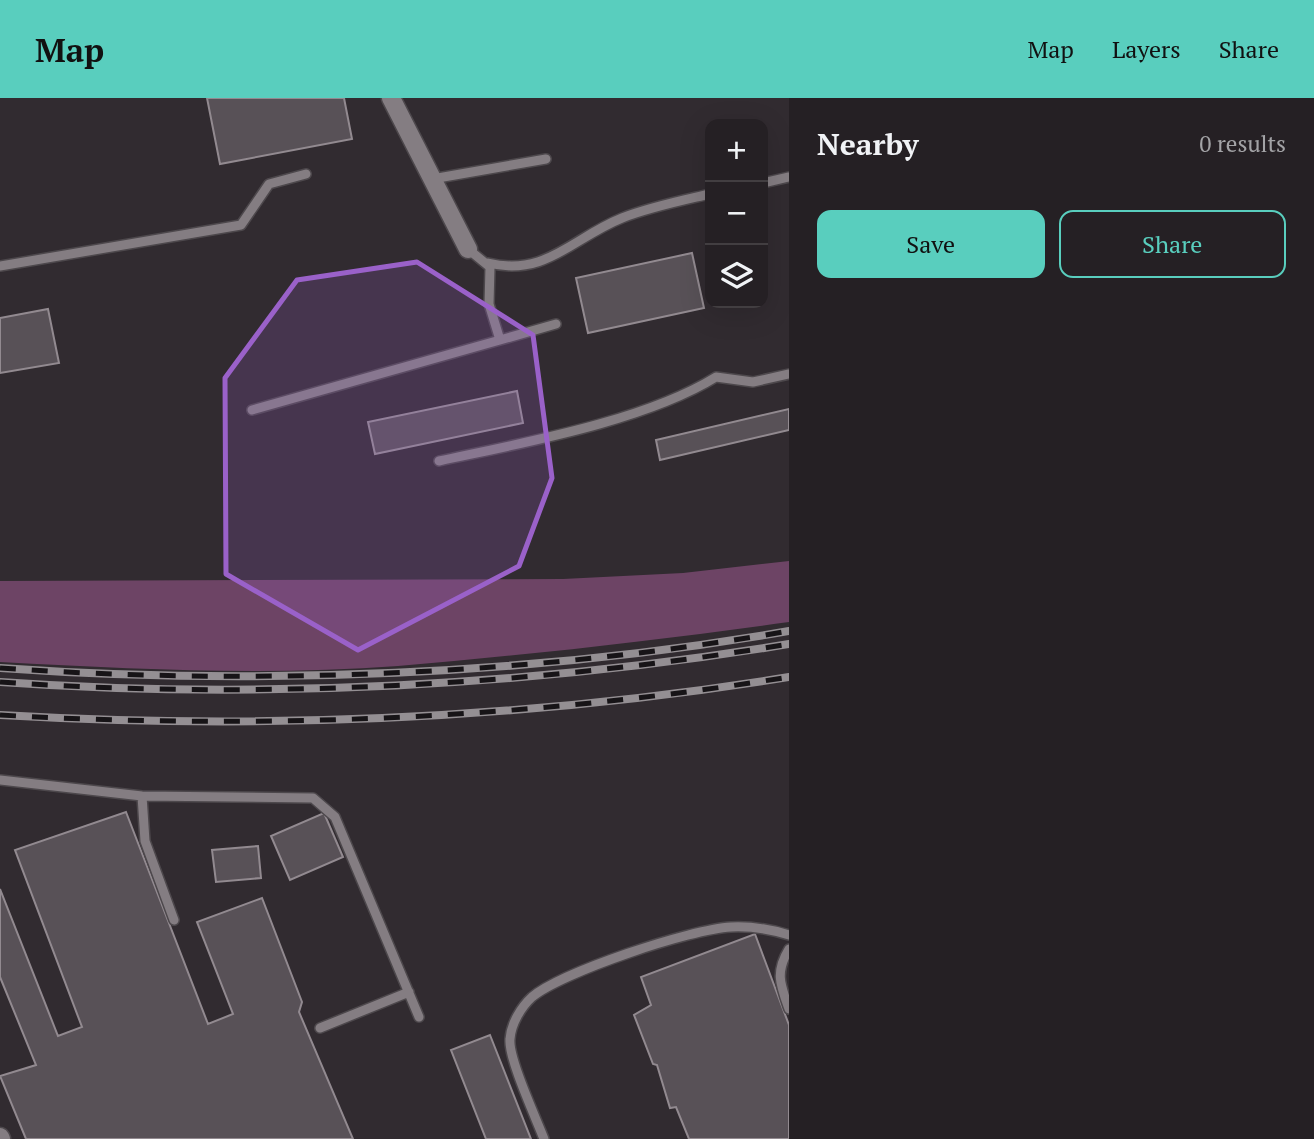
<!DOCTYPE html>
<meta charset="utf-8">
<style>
:root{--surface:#252024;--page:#312d31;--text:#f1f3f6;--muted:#a3a3a6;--line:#423e41;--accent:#59cebe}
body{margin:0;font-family:"PT Serif",serif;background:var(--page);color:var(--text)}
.controls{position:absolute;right:21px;top:21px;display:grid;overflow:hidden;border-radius:14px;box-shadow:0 7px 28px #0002}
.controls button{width:63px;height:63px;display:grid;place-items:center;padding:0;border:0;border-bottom:2px solid var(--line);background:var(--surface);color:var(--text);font:35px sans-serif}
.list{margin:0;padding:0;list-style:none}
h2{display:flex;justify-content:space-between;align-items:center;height:91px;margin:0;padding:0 28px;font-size:30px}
h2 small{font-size:23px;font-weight:400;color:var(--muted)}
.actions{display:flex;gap:14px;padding:21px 28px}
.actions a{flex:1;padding:16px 0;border:2px solid var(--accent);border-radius:14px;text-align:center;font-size:24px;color:var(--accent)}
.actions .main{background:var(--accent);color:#111}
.icon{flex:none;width:38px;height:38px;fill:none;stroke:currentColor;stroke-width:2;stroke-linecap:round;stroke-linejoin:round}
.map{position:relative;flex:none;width:789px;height:1041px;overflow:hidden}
header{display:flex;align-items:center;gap:42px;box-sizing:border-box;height:98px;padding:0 35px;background:var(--accent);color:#111}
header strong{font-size:33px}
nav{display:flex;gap:38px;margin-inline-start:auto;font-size:24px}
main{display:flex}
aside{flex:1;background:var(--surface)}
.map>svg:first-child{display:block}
.green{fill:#6d4465}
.building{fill:#585157;stroke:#928a90;stroke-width:2}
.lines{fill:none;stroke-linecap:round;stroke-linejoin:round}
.service-casing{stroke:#4d484c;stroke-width:12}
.minor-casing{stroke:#4d484c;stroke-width:21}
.service{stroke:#847d82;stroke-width:9}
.minor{stroke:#847d82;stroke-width:18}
.rail-casing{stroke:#948f93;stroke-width:8}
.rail{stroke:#171417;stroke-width:5;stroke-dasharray:16;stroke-linecap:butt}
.marked{fill:#9a61c9;fill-opacity:0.2;stroke:#9a61c9;stroke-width:5;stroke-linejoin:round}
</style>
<header>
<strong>Map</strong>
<nav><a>Map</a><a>Layers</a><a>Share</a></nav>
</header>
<main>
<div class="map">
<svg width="789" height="1041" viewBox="0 0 789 1041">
<rect width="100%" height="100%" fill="#312b30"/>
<path class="green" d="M 789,463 L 789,524 C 659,542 529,557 398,568 C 266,578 132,571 0,564 L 0,483 L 563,481 L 683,475 Z"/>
<path class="building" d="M 207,0 L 344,0 L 352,41 L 220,66 Z
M 692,155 L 704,210 L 588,235 L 576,180 Z
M 48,211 L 59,265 L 0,275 L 0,220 Z
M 517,293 L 523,325 L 375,356 L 368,324 Z
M 789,311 L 789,332 L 660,362 L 656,342 Z
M 126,714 L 208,926 L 233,916 L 197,824 L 262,800 L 302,904 L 299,914 L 353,1041 L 26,1041 L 0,978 L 36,967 L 0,879 L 0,791 L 58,938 L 82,929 L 15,752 Z
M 324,715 L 343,759 L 290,782 L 271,738 Z
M 258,748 L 261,780 L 216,784 L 212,752 Z
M 755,836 L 789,927 L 789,1041 L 689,1041 L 676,1009 L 670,1010 L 657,967 L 653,966 L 634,917 L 651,907 L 641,879 Z
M 490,937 L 531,1041 L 486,1041 L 451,952 Z"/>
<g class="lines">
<defs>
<path id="service" d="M 432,81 L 546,61
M 763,85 L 789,79
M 488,165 C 546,179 572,140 622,120 C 650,109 680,103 710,96
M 0,168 L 241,127 L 269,86 L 306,76
M 500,242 L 556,226
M 252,312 L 500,242 L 489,206 L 490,169 L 468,151
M 439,363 C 522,345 645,323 716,279 L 753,284 L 789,276
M 0,682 L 142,698 L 313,700 L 335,719 L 419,919
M 142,698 L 145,743 L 174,822
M 789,851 C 775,874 780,886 789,911
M 320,930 L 409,894
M 544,1041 C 536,1020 508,960 510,941 C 511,926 521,909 532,899 C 562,874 691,831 731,829 C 752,828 770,831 789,837"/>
<path id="minor" d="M 391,0 L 468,151
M 0,1039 L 1,1041"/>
</defs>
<use href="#service" class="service-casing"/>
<use href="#minor" class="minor-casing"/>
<use href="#service" class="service"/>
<use href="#minor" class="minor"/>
<defs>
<path id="rail" d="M 0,570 C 256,588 536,577 789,533
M 0,584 C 257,602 535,588 789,546
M 0,617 C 263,632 529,621 789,579"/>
</defs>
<use href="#rail" class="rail-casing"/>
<use href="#rail" class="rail"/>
</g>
<path class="marked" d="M 417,164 L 533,237 L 552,380 L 519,468 L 358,552 L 226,476 L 225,280 L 297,182 Z"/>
</svg>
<div class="controls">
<button>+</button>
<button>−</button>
<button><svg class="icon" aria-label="layers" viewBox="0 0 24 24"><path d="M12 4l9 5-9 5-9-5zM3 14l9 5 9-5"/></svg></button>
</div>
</div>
<aside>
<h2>Nearby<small>0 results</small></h2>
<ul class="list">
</ul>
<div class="actions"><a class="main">Save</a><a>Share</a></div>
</aside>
</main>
